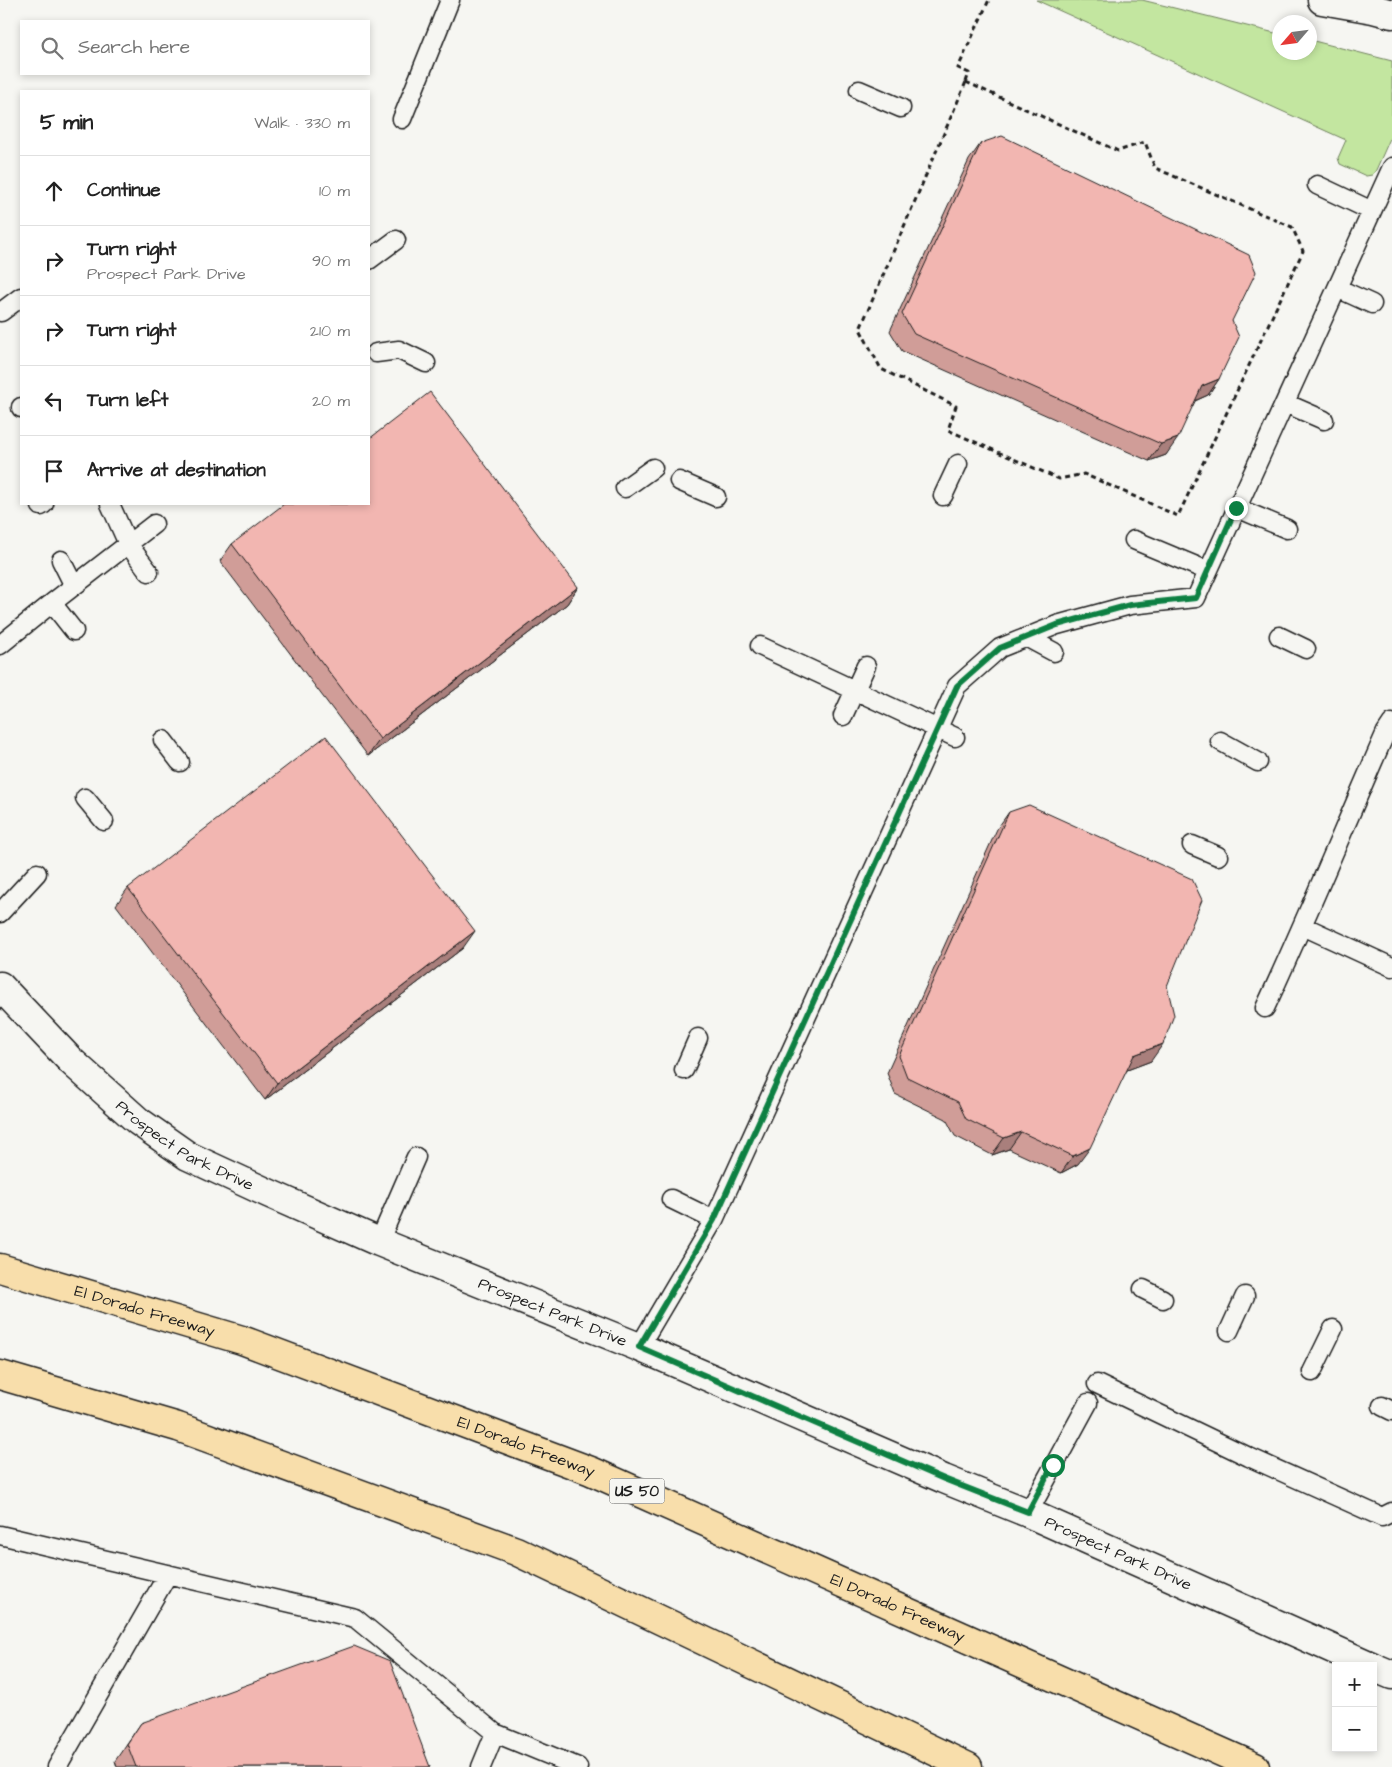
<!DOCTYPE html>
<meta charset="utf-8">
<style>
:root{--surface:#fff;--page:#f6f6f6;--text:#222;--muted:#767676;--line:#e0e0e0}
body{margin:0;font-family:"Architects Daughter",sans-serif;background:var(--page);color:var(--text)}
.controls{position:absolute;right:15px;bottom:15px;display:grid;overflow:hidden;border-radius:0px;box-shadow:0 2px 8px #0003}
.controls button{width:45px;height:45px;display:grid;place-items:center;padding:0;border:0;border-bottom:1px solid var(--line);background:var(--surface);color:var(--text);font:25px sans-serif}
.compass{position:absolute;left:1272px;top:15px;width:45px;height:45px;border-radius:50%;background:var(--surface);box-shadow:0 2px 8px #0003;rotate:242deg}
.stop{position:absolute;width:15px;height:15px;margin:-11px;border:4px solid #0b8043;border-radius:50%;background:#fff}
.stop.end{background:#0b8043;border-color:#fff;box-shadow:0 1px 5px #0008}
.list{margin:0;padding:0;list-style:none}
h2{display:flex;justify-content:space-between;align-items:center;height:65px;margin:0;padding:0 20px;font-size:21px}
h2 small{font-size:16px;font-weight:400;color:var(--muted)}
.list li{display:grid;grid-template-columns:32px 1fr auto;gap:15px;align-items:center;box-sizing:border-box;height:70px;padding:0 20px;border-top:1px solid var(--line)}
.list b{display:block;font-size:19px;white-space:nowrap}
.list p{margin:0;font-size:16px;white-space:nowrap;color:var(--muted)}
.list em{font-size:16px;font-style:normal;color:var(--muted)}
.icon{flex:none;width:28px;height:28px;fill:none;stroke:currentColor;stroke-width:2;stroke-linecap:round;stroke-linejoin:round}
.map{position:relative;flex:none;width:1392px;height:1767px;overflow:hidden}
.search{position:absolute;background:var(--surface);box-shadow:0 2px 8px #0003;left:20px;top:20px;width:350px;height:55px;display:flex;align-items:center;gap:12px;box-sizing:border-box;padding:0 18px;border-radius:0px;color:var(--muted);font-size:19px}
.panel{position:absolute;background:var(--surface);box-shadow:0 2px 8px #0003;left:20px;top:90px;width:350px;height:415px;border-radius:0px}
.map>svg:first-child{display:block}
.green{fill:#c3e6a0;stroke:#70815e}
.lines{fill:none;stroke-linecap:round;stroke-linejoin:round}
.lane-casing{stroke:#1c1c1c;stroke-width:21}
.street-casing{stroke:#1c1c1c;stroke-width:31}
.secondary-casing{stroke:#1c1c1c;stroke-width:31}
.highway-casing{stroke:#1c1c1c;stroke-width:31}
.path{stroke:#1c1c1c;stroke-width:3;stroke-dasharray:5 4;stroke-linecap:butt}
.lane{stroke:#f6f6f2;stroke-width:18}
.street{stroke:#f6f6f2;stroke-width:28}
.secondary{stroke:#f6f6f2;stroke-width:28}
.highway{stroke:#f8deab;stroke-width:28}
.wall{fill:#d09d98;stroke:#1c1c1c}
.shaded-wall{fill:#a97f7c;stroke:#1c1c1c}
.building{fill:#f2b6b1;stroke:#1c1c1c}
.route{stroke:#0b8043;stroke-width:6}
.labels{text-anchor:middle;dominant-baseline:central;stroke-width:4;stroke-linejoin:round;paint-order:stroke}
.shield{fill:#f6f6f2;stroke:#5d5d5c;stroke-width:1}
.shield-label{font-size:15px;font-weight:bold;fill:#1c1c1c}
.street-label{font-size:16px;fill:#1c1c1c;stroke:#f6f6f2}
</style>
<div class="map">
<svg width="1392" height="1767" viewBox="0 0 1392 1767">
<rect width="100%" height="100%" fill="#f6f6f2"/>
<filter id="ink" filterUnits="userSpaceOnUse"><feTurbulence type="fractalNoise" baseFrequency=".02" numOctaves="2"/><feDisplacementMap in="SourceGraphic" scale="10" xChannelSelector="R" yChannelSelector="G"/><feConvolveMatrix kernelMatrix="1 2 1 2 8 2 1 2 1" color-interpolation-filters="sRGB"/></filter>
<g filter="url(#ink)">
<path class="green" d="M 1036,0 L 1142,0 L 1279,34 L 1280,52 L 1310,52 L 1310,40 L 1392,61 L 1392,134 L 1376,170 L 1372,175 L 1366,176 L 1340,164 L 1338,158 L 1346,140 Z"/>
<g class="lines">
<defs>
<path id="lane" d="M 859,90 L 901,108
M 402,119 L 450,0
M 1317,185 L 1372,211
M 369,260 L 396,240
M 1337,288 L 1372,304
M 1,312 L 21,297
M 376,353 L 399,350 L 426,363
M 1285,403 L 1324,420
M 21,408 L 21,407
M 679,481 L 716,497
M 625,488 L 653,468
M 943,496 L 958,464
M 110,504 L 128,544 L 149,572
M 41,506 L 44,504
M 1237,508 L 1287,529
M 1134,540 L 1208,571
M 61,560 L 74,586
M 52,603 L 74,631
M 1279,636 L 1306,649
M 1026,637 L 1054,652
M 0,645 L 52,603 L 154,524
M 760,646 L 955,737
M 843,716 L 866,666
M 163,740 L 180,762
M 1220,741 L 1258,762
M 85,798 L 104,821
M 1192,845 L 1218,856
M 0,913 L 37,873
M 1303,926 L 1392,967
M 1265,1008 C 1307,918 1345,825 1386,732 L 1392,723
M 684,1070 L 698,1038
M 671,1199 L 714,1220
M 379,1242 L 416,1157
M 1143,1289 L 1163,1299
M 1229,1331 L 1245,1296
M 639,1347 L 714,1220 L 957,686 L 1000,648 L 1057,625 L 1130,605 L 1196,598 L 1392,167
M 1312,1372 L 1333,1329
M 1097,1384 L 1249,1457 L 1382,1517 L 1392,1512
M 1382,1406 L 1392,1411
M 1028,1513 L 1088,1403
M 0,1535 L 355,1618 L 495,1733
M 57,1767 L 168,1574
M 481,1767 L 495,1733 L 578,1767"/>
<path id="street" d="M 1322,0 L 1373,9 L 1392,14"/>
<g id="secondary">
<path id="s1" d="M 0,986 L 71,1061 L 138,1121 L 188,1156 L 268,1193 L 379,1242 L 639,1347 L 944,1479 L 1028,1513 L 1371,1666"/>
<path d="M 1373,1667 L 1392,1675"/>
</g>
<g id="highway">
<path id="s2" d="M 0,1268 L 242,1340 L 591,1471 L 1255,1767"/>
<path d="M 0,1375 L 178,1427 L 516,1551 L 968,1767"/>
</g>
</defs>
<use href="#lane" class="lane-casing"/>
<use href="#street" class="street-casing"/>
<use href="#secondary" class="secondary-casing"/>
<use href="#highway" class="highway-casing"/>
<path class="path" d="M 966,82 L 1118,151 L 1145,142 L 1155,168 L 1292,227 L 1303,251 L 1178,516 L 1084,474 L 1059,479 L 948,430 L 956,406 L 881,369 L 860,329 Z
M 966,82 L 969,73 L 958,68 L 989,0"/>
<use href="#lane" class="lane"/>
<use href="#street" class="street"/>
<use href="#secondary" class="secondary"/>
<use href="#highway" class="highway"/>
</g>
<path class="wall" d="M 981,143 L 1232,321 L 1219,379 L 1208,395 L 1195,401 L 1166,455 L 1149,461 L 902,351 L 890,331 L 969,160 Z
M 232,544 L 578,587 L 567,604 L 368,756 L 220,561 Z
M 1009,812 L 1167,986 L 1151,1061 L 1127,1070 L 1078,1164 L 1061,1173 L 1009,1149 L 992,1155 L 955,1136 L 946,1119 L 895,1094 L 887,1073 L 997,829 Z
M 128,888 L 463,948 L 265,1100 L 116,905 Z
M 141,1723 L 430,1767 L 117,1767 L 115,1761 Z"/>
<path class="shaded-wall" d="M 1219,379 L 1208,395 L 1190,403 L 1202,386 Z
M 1178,438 L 1166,455 L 1149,461 L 1161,444 Z
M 578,587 L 567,604 L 368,756 L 380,739 Z
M 475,931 L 463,948 L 265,1100 L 277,1083 Z
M 1163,1044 L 1151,1061 L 1122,1072 L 1134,1055 Z
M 1021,1132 L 1009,1149 L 992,1155 L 1004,1138 Z
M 1090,1148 L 1078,1164 L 1061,1173 L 1073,1156 Z"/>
<path class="building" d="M 1002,136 L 1249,255 L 1256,272 L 1232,321 L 1239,337 L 1219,379 L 1202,386 L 1178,438 L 1161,444 L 914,334 L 902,314 L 981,143 Z
M 430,392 L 578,587 L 380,739 L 232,544 L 284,504 L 369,504 L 369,439 Z
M 326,736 L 475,931 L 277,1083 L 128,888 Z
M 1029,805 L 1192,879 L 1202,900 L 1167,986 L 1174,1015 L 1163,1044 L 1134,1055 L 1090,1148 L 1073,1156 L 1021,1132 L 1004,1138 L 966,1119 L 958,1102 L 907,1077 L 899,1056 L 1009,812 Z
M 354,1646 L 390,1661 L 430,1767 L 136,1767 L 127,1744 L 141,1723 Z"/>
</g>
<g class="lines" filter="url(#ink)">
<path class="route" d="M 1053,1465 L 1028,1512 L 944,1479 L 639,1347 L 714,1220 L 957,686 L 1000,648 L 1057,625 L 1130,605 L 1196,598 L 1236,508"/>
</g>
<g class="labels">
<rect class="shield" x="609.5" y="1478.5" width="55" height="25" rx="4"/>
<g class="shield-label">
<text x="637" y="1491">US 50</text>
</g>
<g class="street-label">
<text stroke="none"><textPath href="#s1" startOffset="246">Prospect Park Drive</textPath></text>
<text stroke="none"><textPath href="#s2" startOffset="151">El Dorado Freeway</textPath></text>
<text stroke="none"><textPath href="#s1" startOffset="651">Prospect Park Drive</textPath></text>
<text stroke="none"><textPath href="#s2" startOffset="556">El Dorado Freeway</textPath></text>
<text stroke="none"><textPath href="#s1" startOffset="1266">Prospect Park Drive</textPath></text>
<text stroke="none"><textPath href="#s2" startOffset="961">El Dorado Freeway</textPath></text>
</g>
</g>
</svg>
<div class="controls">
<button>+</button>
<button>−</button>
</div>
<svg class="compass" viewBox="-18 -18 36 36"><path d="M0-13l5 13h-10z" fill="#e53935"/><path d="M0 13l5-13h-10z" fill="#767676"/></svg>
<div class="stop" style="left:1053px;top:1465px"></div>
<div class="stop end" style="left:1236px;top:508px"></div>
<div class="search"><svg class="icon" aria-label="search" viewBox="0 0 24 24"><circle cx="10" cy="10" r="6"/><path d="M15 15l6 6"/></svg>Search here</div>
<section class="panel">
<h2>5 min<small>Walk · 330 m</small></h2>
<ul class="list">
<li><svg class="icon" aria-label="ahead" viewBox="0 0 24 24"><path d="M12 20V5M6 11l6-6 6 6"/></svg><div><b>Continue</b></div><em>10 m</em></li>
<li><svg class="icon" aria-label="right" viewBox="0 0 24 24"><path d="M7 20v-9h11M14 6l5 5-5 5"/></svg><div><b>Turn right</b><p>Prospect Park Drive</p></div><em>90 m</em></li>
<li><svg class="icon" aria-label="right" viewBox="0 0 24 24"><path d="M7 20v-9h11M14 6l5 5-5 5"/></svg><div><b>Turn right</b></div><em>210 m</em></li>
<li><svg class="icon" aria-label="left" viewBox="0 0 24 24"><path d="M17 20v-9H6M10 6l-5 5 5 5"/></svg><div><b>Turn left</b></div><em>20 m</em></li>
<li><svg class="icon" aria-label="arrive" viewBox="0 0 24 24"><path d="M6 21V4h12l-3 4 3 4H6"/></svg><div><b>Arrive at destination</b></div></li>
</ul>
</section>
</div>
